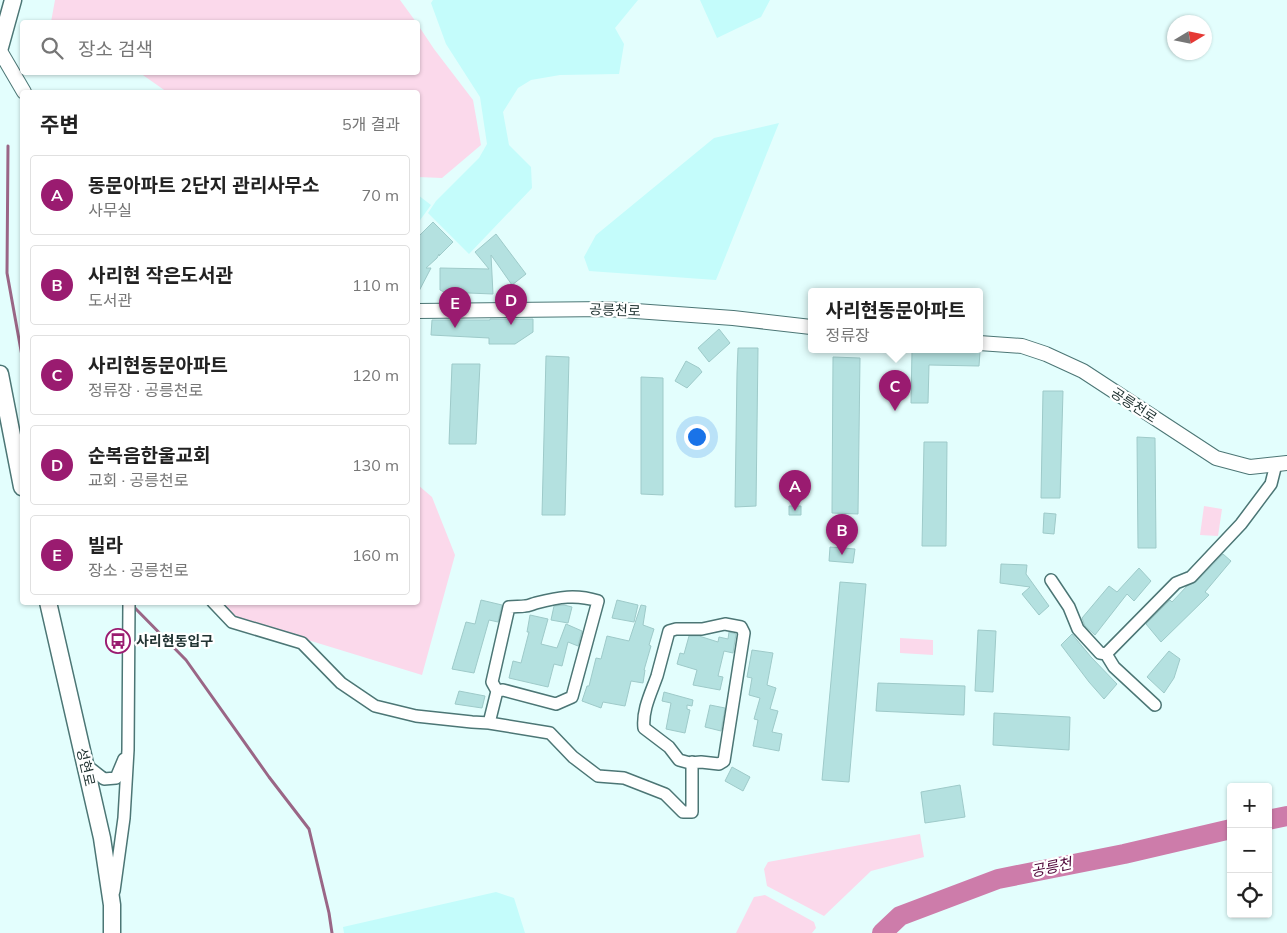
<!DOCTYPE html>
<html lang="ko">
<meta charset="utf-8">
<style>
:root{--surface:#fff;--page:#f6f6f6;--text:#222;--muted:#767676;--line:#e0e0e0;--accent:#9a1b70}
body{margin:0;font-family:Mulish,"Noto Sans KR",sans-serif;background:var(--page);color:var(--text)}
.controls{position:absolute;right:15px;bottom:15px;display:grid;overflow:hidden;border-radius:5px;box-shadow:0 1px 4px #0004}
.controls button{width:45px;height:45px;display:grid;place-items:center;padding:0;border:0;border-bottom:1px solid var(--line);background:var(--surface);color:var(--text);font:25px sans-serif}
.compass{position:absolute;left:1167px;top:15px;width:45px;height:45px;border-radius:50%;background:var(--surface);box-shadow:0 1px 4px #0004;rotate:80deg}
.you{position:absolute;left:696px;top:436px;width:18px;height:18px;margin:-12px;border:4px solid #fff;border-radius:50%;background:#1a73e8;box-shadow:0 0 0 8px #1a73e833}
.badge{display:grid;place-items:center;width:32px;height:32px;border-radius:50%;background:var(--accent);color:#fff;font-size:16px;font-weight:700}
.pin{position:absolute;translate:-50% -41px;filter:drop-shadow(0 1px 2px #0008)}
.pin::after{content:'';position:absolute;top:26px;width:18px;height:15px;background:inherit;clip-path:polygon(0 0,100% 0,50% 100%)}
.popup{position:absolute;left:808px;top:288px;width:175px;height:65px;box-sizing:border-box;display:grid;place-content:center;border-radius:5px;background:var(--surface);filter:drop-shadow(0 1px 4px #0005);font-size:16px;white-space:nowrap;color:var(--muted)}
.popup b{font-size:19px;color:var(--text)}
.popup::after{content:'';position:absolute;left:50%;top:100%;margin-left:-10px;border:10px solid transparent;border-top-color:var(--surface)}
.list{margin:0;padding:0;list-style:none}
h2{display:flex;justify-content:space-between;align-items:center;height:65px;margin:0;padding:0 20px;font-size:21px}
h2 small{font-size:16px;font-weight:400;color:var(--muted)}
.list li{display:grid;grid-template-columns:32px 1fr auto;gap:15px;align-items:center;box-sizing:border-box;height:80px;margin:0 10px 10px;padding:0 10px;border:1px solid var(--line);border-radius:5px}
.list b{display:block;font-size:19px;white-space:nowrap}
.list p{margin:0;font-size:16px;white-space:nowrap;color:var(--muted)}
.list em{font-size:16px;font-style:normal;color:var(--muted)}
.icon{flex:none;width:28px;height:28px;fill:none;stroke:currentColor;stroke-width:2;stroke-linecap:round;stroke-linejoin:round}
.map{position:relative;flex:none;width:1287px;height:933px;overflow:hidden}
.search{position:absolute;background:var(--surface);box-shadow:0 1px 4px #0004;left:20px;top:20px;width:400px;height:55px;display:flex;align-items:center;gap:12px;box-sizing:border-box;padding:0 18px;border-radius:5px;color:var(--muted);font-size:19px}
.panel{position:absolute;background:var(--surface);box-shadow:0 1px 4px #0004;left:20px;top:90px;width:400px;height:515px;border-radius:5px}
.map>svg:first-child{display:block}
.built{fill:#c4fcfb}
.green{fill:#fbd9eb}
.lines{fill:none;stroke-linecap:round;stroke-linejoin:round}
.stream{stroke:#9a6686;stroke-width:3}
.river{stroke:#cd7caa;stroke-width:20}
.building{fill:#b4e1e0;stroke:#9ecac9}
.minor-casing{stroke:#4c7675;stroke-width:14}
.tertiary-casing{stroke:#4c7675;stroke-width:16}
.secondary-casing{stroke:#4c7675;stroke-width:19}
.minor{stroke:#fff;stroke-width:11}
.tertiary{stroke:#fff;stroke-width:14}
.secondary{stroke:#fff;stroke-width:16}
.labels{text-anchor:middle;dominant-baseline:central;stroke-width:4.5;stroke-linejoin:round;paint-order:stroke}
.street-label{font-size:14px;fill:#223433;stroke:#fff}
.poi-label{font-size:14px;font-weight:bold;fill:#223433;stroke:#fff;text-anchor:start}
.water-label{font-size:15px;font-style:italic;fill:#4e0437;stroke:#fff}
</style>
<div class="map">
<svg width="1287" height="933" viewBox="0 0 1287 933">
<rect width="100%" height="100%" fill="#e3fefd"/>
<path class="built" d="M 433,0 L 638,0 L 615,28 L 624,44 L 619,74 L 560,75 L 531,80 L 518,88 L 503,112 L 509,145 L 531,167 L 532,188 L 469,254 L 428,213 L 436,201 L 479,158 L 487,144 L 480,97 L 446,44 L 431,3 Z
M 700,0 L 770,0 L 761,17 L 717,38 Z
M 779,123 L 716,280 L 589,271 L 584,257 L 596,235 L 714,138 Z
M 418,195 L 431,205 L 418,223 Z
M 496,892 L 514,898 L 525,933 L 344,933 L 343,927 Z"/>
<path class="green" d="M 55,0 L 400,0 L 416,22 L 51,22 Z
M 418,25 L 434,49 L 473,100 L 481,145 L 442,178 L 418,177 L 418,92 L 167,92 L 140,73 L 418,72 Z
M 418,485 L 432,497 L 455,555 L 422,675 L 216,612 L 213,603 L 418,602 Z
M 1204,506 L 1222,509 L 1218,536 L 1200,535 Z
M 900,638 L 933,640 L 933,655 L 900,653 Z
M 920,834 L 924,857 L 871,871 L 824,916 L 767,886 L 764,869 L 768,862 Z
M 765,895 L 814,922 L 816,928 L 812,933 L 736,933 L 754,897 Z"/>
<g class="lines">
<path class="stream" d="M 8,146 L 7,273 L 22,356
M 132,605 L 186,660 L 269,777 L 309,829 L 329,913 L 332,933"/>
<path class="river" d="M 1268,820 L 1287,816
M 882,933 L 900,916 L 998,879 L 1124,854 L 1231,829"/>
</g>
<path class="building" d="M 433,222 L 453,242 L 439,256 L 439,254 L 437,258 L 426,268 L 431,268 L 418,293 L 418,237 Z
M 496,234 L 526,274 L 512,285 L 491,255 L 493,294 L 444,292 L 440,290 L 440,268 L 489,269 L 475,252 Z
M 490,319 L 533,319 L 533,332 L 515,344 L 489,344 L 489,338 L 431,335 L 432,320 L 490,320 Z
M 719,329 L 730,343 L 709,362 L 698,348 Z
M 738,348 L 758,348 L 756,506 L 735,507 L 737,373 Z
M 912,350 L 974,350 L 980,352 L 979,366 L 929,365 L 928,403 L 911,403 Z
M 546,356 L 569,357 L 565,515 L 542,515 Z
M 833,357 L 860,358 L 858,514 L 832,513 Z
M 686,361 L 699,368 L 702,372 L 687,388 L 675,381 Z
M 452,364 L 480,364 L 476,444 L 449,444 Z
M 641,377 L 663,378 L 663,495 L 641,494 Z
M 1043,391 L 1063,391 L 1060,498 L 1041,498 Z
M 1137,437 L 1155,438 L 1156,548 L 1138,548 Z
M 924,442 L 947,442 L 946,546 L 922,546 Z
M 789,506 L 801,506 L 801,515 L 789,515 Z
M 1044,513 L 1056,514 L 1054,534 L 1043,533 Z
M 830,547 L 855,549 L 853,563 L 829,561 Z
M 1223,554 L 1231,561 L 1205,592 L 1209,595 L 1161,642 L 1146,624 L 1170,600 L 1172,602 L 1187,586 L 1196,582 Z
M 1001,564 L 1027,565 L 1026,574 L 1049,606 L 1039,615 L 1022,594 L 1030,587 L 1000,583 Z
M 1139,568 L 1151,581 L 1134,601 L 1127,594 L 1095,635 L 1085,626 L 1082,618 L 1109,586 L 1117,592 Z
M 840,582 L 866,584 L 849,782 L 822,780 Z
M 481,600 L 502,605 L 498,622 L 489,620 L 474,673 L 452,669 L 466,622 L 475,624 Z
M 617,600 L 638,605 L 634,622 L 612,618 Z
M 564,605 L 572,607 L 568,623 L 551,620 L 554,606 Z
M 641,605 L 646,606 L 643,625 L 654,629 L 649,645 L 651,646 L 644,670 L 645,670 L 643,683 L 631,681 L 625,706 L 603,702 L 601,708 L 582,701 L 587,686 L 589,686 L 596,658 L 601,659 L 607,636 L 629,641 Z
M 530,615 L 548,619 L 541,644 L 557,648 L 566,624 L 582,631 L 578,646 L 568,642 L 562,666 L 554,664 L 548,687 L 509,678 L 513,661 L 521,663 L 529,632 L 527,632 Z
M 978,630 L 996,631 L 993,692 L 975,691 Z
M 729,632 L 736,634 L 733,653 L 724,651 L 718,676 L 723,677 L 720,690 L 693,685 L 697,670 L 677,664 L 680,653 L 684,654 L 689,636 L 699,636 L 718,642 L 719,637 L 728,639 Z
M 1072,634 L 1091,657 L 1117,684 L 1104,699 L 1089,682 L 1061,645 Z
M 752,650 L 773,653 L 767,685 L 776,688 L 770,709 L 778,711 L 772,732 L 782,734 L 779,751 L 753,746 L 758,720 L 754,719 L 760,698 L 749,695 L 752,678 L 747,677 Z
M 1169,651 L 1180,659 L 1174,678 L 1164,693 L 1147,677 Z
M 878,683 L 965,686 L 964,715 L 876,711 Z
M 459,691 L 485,696 L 482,708 L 455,704 Z
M 664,692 L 693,700 L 692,706 L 687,705 L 687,709 L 690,710 L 685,733 L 666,729 L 671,703 L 662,701 Z
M 710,705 L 725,708 L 721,731 L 705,727 Z
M 994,713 L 1070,717 L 1069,750 L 993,745 Z
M 732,767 L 750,777 L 743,791 L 725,781 Z
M 960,785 L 965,817 L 925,823 L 921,792 Z"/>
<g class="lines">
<defs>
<path id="minor" d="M 1051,580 L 1069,607 L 1078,629 L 1100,653 L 1106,654 L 1176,583 L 1191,577 L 1241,524 L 1271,484 L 1276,464
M 213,602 L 232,622 L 302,643 L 341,683 L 375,706 L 416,716 L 472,722 L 489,723 L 497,691 L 492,682 L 509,607 C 515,606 520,607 525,606 C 529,606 532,604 536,603 C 559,597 576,594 598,601 L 572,697 L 556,704 L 503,690 L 497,691
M 725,624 L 741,627 L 744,633 L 724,761 L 719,764 L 701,762 L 690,763 L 679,760 L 669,747 L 644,728 C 642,710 651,693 657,676 C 661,661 665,646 669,631 L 676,629 L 702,629 Z
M 1106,654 L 1114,667 L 1155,705
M 489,723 L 550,733 L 573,757 L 598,776 L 624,778 L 665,794 L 683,812 L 692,812 L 692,762
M 86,765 L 104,779 L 116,778 L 124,759
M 114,891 L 124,818 L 128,750 L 129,602"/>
<path id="tertiary" d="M 0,51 L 24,92
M 418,311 L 608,309 L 733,318 L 811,327
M 979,343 L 1022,346 L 1046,354 L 1083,371 L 1216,458 L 1250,467 L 1287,463"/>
<path id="secondary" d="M 0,47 L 13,0
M 0,374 L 22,487
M 48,602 L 102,838 L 112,905 L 112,933"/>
</defs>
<use href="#minor" class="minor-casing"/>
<use href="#tertiary" class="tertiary-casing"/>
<use href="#secondary" class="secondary-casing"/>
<use href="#minor" class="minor"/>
<use href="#tertiary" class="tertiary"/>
<use href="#secondary" class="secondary"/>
</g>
<defs>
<symbol id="bus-ring" viewBox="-11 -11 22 22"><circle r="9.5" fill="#fff" stroke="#9a1b70" stroke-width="1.5"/><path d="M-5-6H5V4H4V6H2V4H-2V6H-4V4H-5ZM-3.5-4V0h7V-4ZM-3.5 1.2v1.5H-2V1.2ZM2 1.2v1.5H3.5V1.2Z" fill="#9a1b70"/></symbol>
</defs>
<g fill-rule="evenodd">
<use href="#bus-ring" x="104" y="627" width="28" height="28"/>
</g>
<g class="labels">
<g class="street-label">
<text transform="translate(615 310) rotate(2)">공릉천로</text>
<text transform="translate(1134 405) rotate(33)">공릉천로</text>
<text transform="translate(86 767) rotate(77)">성현로</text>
</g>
<g class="poi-label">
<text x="136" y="641">사리현동입구</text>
</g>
<g class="water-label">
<text transform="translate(1051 867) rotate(-12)">공릉천</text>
</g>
</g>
</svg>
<div class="controls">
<button>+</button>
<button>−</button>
<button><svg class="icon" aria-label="locate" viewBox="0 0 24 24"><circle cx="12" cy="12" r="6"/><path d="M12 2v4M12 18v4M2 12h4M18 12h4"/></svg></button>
</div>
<svg class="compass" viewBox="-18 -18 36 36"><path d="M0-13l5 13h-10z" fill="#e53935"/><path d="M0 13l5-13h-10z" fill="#767676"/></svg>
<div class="you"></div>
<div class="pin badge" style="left:795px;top:511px">A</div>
<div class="pin badge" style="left:842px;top:555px">B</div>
<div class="pin badge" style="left:895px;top:411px">C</div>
<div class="popup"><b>사리현동문아파트</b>정류장</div>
<div class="pin badge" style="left:511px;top:325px">D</div>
<div class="pin badge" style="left:455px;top:328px">E</div>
<div class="search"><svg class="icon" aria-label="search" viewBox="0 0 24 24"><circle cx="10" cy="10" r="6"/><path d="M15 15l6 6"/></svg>장소 검색</div>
<section class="panel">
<h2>주변<small>5개 결과</small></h2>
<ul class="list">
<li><span class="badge">A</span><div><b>동문아파트 2단지 관리사무소</b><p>사무실</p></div><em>70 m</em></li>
<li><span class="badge">B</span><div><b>사리현 작은도서관</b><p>도서관</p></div><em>110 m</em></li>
<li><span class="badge">C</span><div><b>사리현동문아파트</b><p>정류장 · 공릉천로</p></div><em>120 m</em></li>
<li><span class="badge">D</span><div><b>순복음한울교회</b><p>교회 · 공릉천로</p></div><em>130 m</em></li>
<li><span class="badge">E</span><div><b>빌라</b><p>장소 · 공릉천로</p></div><em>160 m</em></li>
</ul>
</section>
</div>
